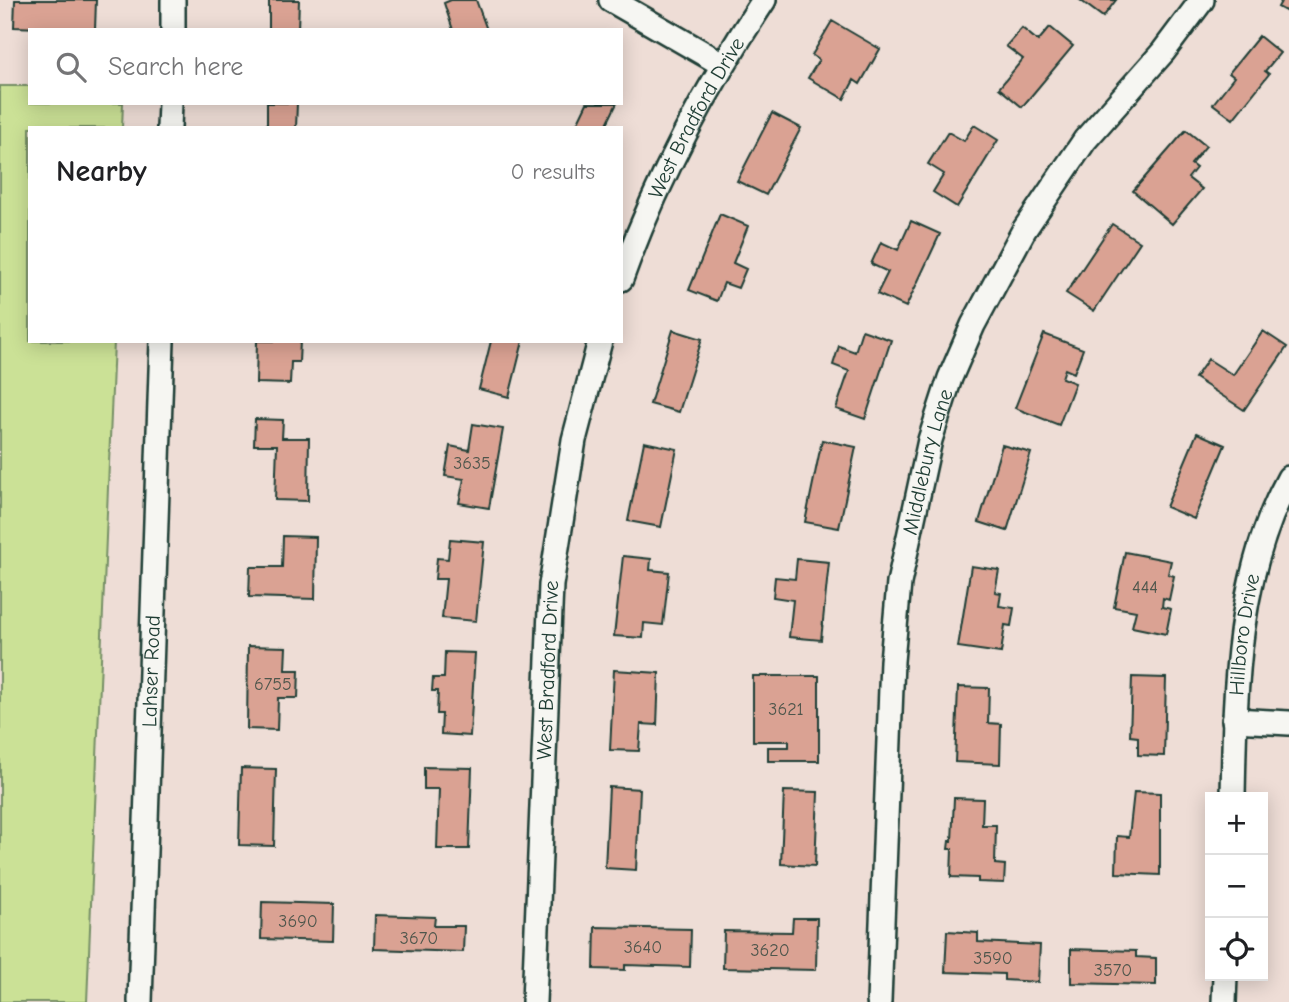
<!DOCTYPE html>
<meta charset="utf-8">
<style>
:root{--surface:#fff;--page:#f6f6f6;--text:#202124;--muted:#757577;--line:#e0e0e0}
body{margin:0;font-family:"Comic Neue",sans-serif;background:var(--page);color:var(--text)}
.controls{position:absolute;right:21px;bottom:21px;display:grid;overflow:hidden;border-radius:0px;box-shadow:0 4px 18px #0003}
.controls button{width:63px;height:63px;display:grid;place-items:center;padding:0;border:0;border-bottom:2px solid var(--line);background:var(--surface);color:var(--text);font:35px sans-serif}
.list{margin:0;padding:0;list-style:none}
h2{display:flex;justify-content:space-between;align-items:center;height:91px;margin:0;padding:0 28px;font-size:30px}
h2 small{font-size:23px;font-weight:400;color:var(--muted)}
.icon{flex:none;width:38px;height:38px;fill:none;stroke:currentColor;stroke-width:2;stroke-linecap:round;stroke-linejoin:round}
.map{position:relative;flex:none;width:1289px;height:1002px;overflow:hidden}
.search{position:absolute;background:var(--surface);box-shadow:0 4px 18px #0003;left:28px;top:28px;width:595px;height:77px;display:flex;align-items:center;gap:18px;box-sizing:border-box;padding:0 24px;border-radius:0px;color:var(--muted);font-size:26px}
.panel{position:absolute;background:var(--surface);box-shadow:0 4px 18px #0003;left:28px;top:126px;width:595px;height:217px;border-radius:0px}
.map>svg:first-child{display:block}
.green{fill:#cbe196;stroke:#758f65;stroke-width:2}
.building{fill:#daa293;stroke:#1f3d34;stroke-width:2}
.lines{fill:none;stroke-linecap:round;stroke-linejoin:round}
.minor-casing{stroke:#1f3d34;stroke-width:28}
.minor{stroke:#f6f6f2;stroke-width:23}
.labels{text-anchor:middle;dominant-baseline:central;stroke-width:7;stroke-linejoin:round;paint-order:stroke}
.number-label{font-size:18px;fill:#4e564c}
.street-label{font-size:21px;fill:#1f3d34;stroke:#f6f6f2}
</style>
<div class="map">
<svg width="1289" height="1002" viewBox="0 0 1289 1002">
<rect width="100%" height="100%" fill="#eeddd6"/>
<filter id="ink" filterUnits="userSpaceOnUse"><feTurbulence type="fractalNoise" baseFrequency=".0143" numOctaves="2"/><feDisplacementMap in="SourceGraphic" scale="14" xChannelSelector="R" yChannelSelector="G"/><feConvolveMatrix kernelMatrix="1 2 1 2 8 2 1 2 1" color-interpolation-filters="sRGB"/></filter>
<g filter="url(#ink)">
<path class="green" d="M 0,86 L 30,86 L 30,103 L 123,103 L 122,128 L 30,128 L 30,341 L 114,341 L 87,1002 L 0,1002 Z"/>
<path class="building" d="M 15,0 L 96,0 L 95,30 L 14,27 Z
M 269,0 L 299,0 L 298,30 L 269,30 Z
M 451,0 L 476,0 L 487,30 L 453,30 L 444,3 Z
M 1080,0 L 1116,0 L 1103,17 Z
M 1282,0 L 1289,0 L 1289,13 L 1278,7 Z
M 832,21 L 880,49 L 860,84 L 854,80 L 844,99 L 808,78 L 819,60 L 812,55 Z
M 1050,27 L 1073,46 L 1022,107 L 999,88 L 1023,59 L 1006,46 L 1022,28 L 1038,41 Z
M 1259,36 L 1280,53 L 1265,71 L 1269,74 L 1233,119 L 1213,104 L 1234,77 L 1229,73 Z
M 267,103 L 297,103 L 296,128 L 267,128 Z
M 587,103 L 617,103 L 605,128 L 575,128 Z
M 772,113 L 801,128 L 766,195 L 737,181 Z
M 974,125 L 998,140 L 957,207 L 933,192 L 944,174 L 928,164 L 948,132 L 964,141 Z
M 1186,130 L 1206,146 L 1191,164 L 1196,168 L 1188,178 L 1202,189 L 1172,224 L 1133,191 Z
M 720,214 L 748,226 L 733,263 L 746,269 L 738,288 L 724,283 L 717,301 L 689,290 Z
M 911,221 L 940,234 L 906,307 L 877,294 L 888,272 L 871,264 L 881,242 L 898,250 Z
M 1112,224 L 1140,242 L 1094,311 L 1066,293 Z
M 673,330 L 702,339 L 679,412 L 650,404 Z
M 862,330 L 891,340 L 865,419 L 836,409 L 849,371 L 833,365 L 839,346 L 855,352 Z
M 1263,331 L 1287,347 L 1244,410 L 1195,378 L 1208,359 L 1233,375 Z
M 1044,334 L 1083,349 L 1074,373 L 1065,369 L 1062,378 L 1075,383 L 1059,425 L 1015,408 Z
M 257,341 L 300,341 L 299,362 L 291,362 L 290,384 L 256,383 Z
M 491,341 L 523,341 L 509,397 L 479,389 Z
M 255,419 L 283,420 L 282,438 L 309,438 L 308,501 L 275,500 L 277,445 L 254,445 Z
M 473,424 L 503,429 L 489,508 L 459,503 L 464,479 L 445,476 L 450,446 L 469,450 Z
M 1197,433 L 1225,445 L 1194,519 L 1166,507 Z
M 822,440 L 856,447 L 839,528 L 805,522 Z
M 644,442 L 677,449 L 661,527 L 628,521 Z
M 1002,445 L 1031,453 L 1007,531 L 979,522 Z
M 283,536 L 316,537 L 315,599 L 249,597 L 250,567 L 282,567 Z
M 450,539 L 484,542 L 476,621 L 442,618 L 446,579 L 435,579 L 437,558 L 448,559 Z
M 1125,552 L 1171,561 L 1168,574 L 1174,576 L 1169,600 L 1163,598 L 1162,607 L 1171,609 L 1166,634 L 1132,627 L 1136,611 L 1114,607 Z
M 623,556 L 651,559 L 650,570 L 669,572 L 663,625 L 644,623 L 643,638 L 614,636 Z
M 797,559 L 829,562 L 821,640 L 789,637 L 793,600 L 773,597 L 775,577 L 795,579 Z
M 971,566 L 999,570 L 995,592 L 1001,593 L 999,606 L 1014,608 L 1011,626 L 1005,625 L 1001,653 L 958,647 Z
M 248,646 L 286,647 L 285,670 L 299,670 L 298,698 L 278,698 L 277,730 L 247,729 Z
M 445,652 L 475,653 L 470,736 L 441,734 L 442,714 L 437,714 L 438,691 L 432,691 L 433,678 L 444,678 Z
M 614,670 L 659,673 L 657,725 L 641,724 L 639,751 L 610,750 Z
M 753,676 L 819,676 L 819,761 L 768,761 L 768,747 L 789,747 L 789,741 L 753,741 Z
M 1132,677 L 1166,678 L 1164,756 L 1138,755 L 1138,737 L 1130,736 Z
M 958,687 L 989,688 L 988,723 L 1001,724 L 1000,764 L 955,762 Z
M 424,767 L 472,768 L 469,849 L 437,849 L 439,789 L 424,789 Z
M 241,768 L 276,769 L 274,846 L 239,845 Z
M 609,787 L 640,789 L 636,870 L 605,868 Z
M 784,791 L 818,792 L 815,866 L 781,864 Z
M 1134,792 L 1160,793 L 1160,875 L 1116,873 L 1117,836 L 1129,837 Z
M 954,798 L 983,799 L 982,825 L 996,825 L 995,864 L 1005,865 L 1004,883 L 978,882 L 978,878 L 951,877 L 952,849 L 948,849 L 949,841 L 952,841 Z
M 262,902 L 334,904 L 333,941 L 261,939 Z
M 375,915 L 435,917 L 434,926 L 464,926 L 463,952 L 374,949 Z
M 793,918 L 817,918 L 816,970 L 723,968 L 724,931 L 792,932 Z
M 595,927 L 691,929 L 690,967 L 625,965 L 625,970 L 594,969 Z
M 947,931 L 978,933 L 978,942 L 1040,945 L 1038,982 L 1004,980 L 1004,974 L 945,972 Z
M 1071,949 L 1136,951 L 1136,957 L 1156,958 L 1156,985 L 1071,983 Z"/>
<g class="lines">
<defs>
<g id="minor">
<path d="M 611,0 L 722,64"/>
<path d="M 173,30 L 173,0"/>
<path d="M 169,128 L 170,103"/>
<path id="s1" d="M 621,279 C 657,179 706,88 764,0"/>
<path d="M 1234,720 L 1289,723"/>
<path id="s2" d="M 1233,797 C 1235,690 1236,575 1289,478"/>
<path id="s3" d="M 140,1002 L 162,341"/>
<path id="s4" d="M 534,1002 L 551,585 L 574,440 L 600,341"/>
<path id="s5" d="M 879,1002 L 892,661 L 899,583 L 930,440 L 950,378 L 973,325 L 1024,230 L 1085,140 L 1163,52 L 1202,0"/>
<path d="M 1224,1002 L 1225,976"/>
</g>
</defs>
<use href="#minor" class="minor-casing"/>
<use href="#minor" class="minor"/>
</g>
</g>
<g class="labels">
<g class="number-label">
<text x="472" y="463">3635</text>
<text x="1145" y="587">444</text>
<text x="273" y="684">6755</text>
<text x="786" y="709">3621</text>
<text x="298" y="921">3690</text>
<text x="419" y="938">3670</text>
<text x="643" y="947">3640</text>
<text x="770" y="950">3620</text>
<text x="993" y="958">3590</text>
<text x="1113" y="970">3570</text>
</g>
<g class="street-label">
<text stroke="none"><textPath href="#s1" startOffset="178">West Bradford Drive</textPath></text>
<text stroke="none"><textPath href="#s5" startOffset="544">Middlebury Lane</textPath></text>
<text stroke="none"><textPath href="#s2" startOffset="163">Hillboro Drive</textPath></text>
<text stroke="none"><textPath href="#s4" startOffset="332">West Bradford Drive</textPath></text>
<text stroke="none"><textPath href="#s3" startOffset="331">Lahser Road</textPath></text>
</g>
</g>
</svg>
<div class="controls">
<button>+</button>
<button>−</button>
<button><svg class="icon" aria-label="locate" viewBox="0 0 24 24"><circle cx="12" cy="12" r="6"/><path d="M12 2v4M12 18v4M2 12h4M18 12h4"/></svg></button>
</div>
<div class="search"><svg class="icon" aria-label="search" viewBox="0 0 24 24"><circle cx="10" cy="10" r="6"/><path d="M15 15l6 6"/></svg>Search here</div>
<section class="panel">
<h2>Nearby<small>0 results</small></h2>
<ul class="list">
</ul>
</section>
</div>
